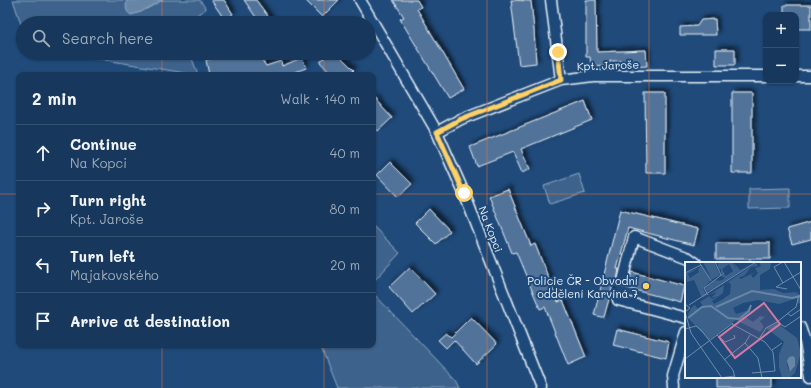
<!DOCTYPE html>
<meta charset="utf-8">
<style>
:root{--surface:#17385c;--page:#203f62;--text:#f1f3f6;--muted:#9eacbb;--line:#365272}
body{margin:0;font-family:Mali,sans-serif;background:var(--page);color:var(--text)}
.controls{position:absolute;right:12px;top:12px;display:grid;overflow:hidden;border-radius:8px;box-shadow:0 1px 3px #0004}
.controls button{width:36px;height:36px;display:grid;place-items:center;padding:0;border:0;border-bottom:1px solid var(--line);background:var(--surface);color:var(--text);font:20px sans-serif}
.stop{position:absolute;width:12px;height:12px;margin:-9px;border:3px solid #ffd166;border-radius:50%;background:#fff}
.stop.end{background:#ffd166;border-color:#fff;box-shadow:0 1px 4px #0008}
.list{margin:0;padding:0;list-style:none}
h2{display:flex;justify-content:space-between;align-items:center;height:52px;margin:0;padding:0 16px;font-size:17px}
h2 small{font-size:13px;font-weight:400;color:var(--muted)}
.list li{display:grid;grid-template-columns:26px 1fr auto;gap:12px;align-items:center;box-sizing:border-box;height:56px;padding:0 16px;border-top:1px solid var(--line)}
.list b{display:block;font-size:15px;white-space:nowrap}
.list p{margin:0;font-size:13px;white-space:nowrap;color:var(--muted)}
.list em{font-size:13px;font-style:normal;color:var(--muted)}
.icon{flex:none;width:22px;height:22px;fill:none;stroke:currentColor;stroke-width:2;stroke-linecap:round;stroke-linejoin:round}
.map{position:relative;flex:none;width:811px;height:388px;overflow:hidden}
.search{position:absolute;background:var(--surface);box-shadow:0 1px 3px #0004;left:16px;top:16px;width:360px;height:44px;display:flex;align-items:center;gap:10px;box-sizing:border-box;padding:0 14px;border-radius:22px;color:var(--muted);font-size:15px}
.panel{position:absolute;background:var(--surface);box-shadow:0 1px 3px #0004;left:16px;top:72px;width:360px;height:276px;border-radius:8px}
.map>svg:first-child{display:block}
.green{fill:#3c628c;stroke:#92aac2}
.water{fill:#6685a7;stroke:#9ab0c7}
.building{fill:#517399;stroke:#e8f1f8;filter:url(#shadow)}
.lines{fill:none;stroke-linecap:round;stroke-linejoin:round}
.street-casing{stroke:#e8f1f8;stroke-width:13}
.street{stroke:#1f4a7a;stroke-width:10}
.route{stroke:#ffd166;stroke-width:5}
.grid{fill:none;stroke:#e8773b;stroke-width:1;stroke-opacity:0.55}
.poi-dot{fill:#ffd166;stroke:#1f4a7a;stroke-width:1.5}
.labels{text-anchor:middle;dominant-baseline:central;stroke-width:4;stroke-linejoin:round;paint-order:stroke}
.street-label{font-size:11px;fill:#e8f1f8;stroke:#1f4a7a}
.poi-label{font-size:11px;fill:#e8f1f8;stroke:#1f4a7a;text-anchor:end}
.inset-river{fill:none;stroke:#6685a7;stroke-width:2}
.inset-road{fill:none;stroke:#6f8dac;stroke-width:1}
.view{fill:#d37aa2;fill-opacity:0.15;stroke:#d37aa2;stroke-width:2}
.inset-edge{fill:none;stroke:#e8f1f8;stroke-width:2}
</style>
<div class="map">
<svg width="811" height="388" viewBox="0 0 811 388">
<defs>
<filter id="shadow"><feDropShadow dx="3" dy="-3" stdDeviation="2" flood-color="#0009"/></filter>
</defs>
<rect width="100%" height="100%" fill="#1f4a7a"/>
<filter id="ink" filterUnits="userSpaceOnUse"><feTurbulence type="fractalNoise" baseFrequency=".025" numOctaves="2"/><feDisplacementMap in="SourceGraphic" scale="8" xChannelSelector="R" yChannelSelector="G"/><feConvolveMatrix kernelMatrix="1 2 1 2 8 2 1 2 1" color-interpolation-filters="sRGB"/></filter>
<g filter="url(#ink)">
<path class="green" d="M 13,0 L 200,0 L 206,9 L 184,23 L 23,23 L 23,30 Z
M 62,53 L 190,53 L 198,75 Z
M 579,174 L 585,193 L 550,204 L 544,186 Z
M 790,188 L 790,208 L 749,209 L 749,189 Z
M 373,226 L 400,253 L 373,282 Z
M 373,293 L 456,380 L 460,388 L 337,388 L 320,345 L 373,345 Z"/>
<path class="water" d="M 127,0 L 163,0 L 141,12 L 131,15 C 125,11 126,7 127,0 Z"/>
<path class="building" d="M 211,0 L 224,0 L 233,14 L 225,20 Z
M 244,0 L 256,0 L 273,23 L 260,23 Z
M 305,0 L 339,0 L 322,17 Z
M 393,0 L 417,0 L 421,7 L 417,9 L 464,89 L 448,98 L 400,19 L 404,17 Z
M 511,0 L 531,1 L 534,30 L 536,63 L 519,65 Z
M 586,0 L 596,0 L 597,52 L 646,50 L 647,66 L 629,67 L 629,61 L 610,61 L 610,66 L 591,67 L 590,57 L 586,57 Z
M 784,5 L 811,5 L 811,29 L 796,29 L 796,15 L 784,15 Z
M 715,19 L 716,35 L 680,35 L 680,27 L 697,26 L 701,20 Z
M 716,49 L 735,49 L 735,65 L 716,65 Z
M 236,53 L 257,53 L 266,66 L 281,61 L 282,66 L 299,59 L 303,59 L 306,68 L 287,75 L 209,75 L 206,60 Z
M 329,53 L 337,53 L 354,70 L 349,75 L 332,75 L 320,62 Z
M 645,93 L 665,93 L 665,173 L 646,173 Z
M 732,93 L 752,93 L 752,173 L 732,173 Z
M 373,97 L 392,118 L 378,131 L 373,125 Z
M 585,101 L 592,120 L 521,149 L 530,169 L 522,173 L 513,152 L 477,166 L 470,147 Z
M 390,162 L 412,184 L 398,197 L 377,175 Z
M 508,189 L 531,246 L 535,244 L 558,302 L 563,300 L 586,357 L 568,365 L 545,307 L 540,309 L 516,252 L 512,253 L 489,196 Z
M 429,209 L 450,231 L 436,244 L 415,223 Z
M 620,210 L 698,229 L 694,245 L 628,228 L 617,269 L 619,269 L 617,282 L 620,286 L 613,285 L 604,317 L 601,317 L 594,315 Z
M 811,222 L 811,239 L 792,244 L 787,229 Z
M 716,243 L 770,243 L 770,259 L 716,259 Z
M 410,267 L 435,294 L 413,314 L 389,287 Z
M 632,272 L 684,286 L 680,302 L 623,287 L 628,285 Z
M 471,317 L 497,344 L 476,364 L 454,340 L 446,348 L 438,340 L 446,333 L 451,337 Z
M 617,329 L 669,342 L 666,358 L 613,345 Z
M 716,377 L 772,377 L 772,388 L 716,388 Z"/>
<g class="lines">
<defs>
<path id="street" d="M 360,0 L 437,132 L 464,193 L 541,388
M 551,0 L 561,80
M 796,76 L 811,76
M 437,132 L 461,119 L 561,80 L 593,76 L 766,76
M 623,281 L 634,237 L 689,258 L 696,263
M 618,300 L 686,318
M 800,327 L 805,342 L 811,376
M 674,388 L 673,376 L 686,332"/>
</defs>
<use href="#street" class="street-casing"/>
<use href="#street" class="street"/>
</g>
</g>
<g class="lines" filter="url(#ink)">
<path class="route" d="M 464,193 L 437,132 L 461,119 L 561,80 L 558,52"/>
</g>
<path class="grid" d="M 162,0 L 162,23M 324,0 L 324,23M 487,0 L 487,388M 649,0 L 649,388M 162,53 L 162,75M 324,53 L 324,75M 0,194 L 19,194M 373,194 L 811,194M 162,345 L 162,388M 324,345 L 324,388"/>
<circle class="poi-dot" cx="646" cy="286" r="4"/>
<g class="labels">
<g class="street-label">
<text transform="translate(608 65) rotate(-2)">Kpt. Jaroše</text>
<text transform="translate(491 229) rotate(69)">Na Kopci</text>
</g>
<g class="poi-label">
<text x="638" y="280">Policie ČR - Obvodní<tspan x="638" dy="13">oddělení Karviná 7</tspan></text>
</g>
</g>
<g transform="translate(685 262)">
<rect width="116" height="116" fill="#1f4a7a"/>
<path d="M 15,0 L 26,16 L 18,0 L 29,0 L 35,13 L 26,18 ZM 31,0 L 33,5 L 33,0 L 47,0 L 52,8 L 48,0 L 55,8 L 66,2 L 23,31 L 27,27 L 22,30 L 20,26 L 30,18 L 33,19 L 32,16 L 34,19 L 37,18 L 40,16 L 36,14 L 39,12 L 41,14 L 48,9 L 44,2 L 37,7 L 39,11 L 36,11 L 36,7 L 34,7 ZM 74,0 L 86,1 L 85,7 L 75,13 L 75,28 L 89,27 L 98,31 L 113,30 L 111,31 L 116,33 L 116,40 L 113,42 L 112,36 L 94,42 L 73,38 L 58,41 L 48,46 L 51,52 L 61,49 L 65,44 L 65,49 L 59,54 L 68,60 L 75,54 L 80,55 L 75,59 L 79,65 L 75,70 L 51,58 L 24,78 L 4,57 L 3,52 L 7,45 L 10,43 L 13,47 L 18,44 L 15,40 L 24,34 L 27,37 L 33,34 L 26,36 L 32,30 L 24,33 L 39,23 L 38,31 L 27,39 L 29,42 L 38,37 L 45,32 L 46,23 L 44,20 L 40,22 L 71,1 L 73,4 L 66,5 L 59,14 L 54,15 L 56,17 L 70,10 L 66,13 L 68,16 L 73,11 L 70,6 L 76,4 ZM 16,4 L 25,19 L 18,27 L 22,33 L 17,36 L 9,18 L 2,20 L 1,12 L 2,11 L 11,7 L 12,7 L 3,12 L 5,16 L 14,10 L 13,7 ZM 92,61 L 112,76 L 116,91 L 110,111 L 104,116 L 97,116 L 94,105 L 94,92 L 99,80 L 81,66 ZM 104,95 L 110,96 L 109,106 L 105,110 L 102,103 Z" fill="#3c628c" fill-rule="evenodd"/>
<path d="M 108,94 L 110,96 L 110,104 L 105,110 L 102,99 L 104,95 Z" fill="#6685a7"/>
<path class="inset-river" d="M 31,45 L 67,29 L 107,36 L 116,34M 3,56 L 17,45 L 26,44 L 43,56 L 54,57 L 64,49 L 66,43"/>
<path class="inset-road" d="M 14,0 L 26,19M 30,0 L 36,13M 98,0 L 89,5 L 98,21M 99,0 L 116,28M 0,11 L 16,3M 0,19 L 0,41M 102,27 L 91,25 L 116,10M 23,33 L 19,26 L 39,11M 0,42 L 5,46 L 0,50M 4,43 L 71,0M 0,50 L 6,71 L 37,116M 102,51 L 106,54 L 116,47M 92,60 L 111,45 L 114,33M 47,62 L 80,80 L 88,90 L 90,109 L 67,111M 0,67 L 11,64 L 16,68 L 48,108 L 50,116M 32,73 L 40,80 L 50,76 L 49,73M 74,77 L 81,66 L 92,60 L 100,65 L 116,54M 60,81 L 73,96 L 77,116M 87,88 L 97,81M 0,97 L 48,61M 39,98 L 60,81 L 65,73M 34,116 L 50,114"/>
<path class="view" d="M 79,41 L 95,62 L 50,96 L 34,75 Z"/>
<rect width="116" height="116" class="inset-edge"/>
</g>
</svg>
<div class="controls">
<button>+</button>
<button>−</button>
</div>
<div class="stop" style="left:464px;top:193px"></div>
<div class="stop end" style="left:558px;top:52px"></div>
<div class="search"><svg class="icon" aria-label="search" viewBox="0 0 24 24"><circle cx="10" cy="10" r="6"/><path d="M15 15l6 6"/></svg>Search here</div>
<section class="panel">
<h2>2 min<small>Walk · 140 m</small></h2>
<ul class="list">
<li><svg class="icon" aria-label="ahead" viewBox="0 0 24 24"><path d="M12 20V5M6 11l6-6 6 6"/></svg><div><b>Continue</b><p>Na Kopci</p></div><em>40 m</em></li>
<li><svg class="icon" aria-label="right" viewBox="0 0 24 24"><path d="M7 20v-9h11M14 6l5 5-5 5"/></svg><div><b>Turn right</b><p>Kpt. Jaroše</p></div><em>80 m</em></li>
<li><svg class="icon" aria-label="left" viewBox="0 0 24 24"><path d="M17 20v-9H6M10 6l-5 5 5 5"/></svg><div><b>Turn left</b><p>Majakovského</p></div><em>20 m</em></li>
<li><svg class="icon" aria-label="arrive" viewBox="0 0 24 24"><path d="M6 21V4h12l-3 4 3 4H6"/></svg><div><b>Arrive at destination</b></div></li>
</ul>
</section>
</div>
